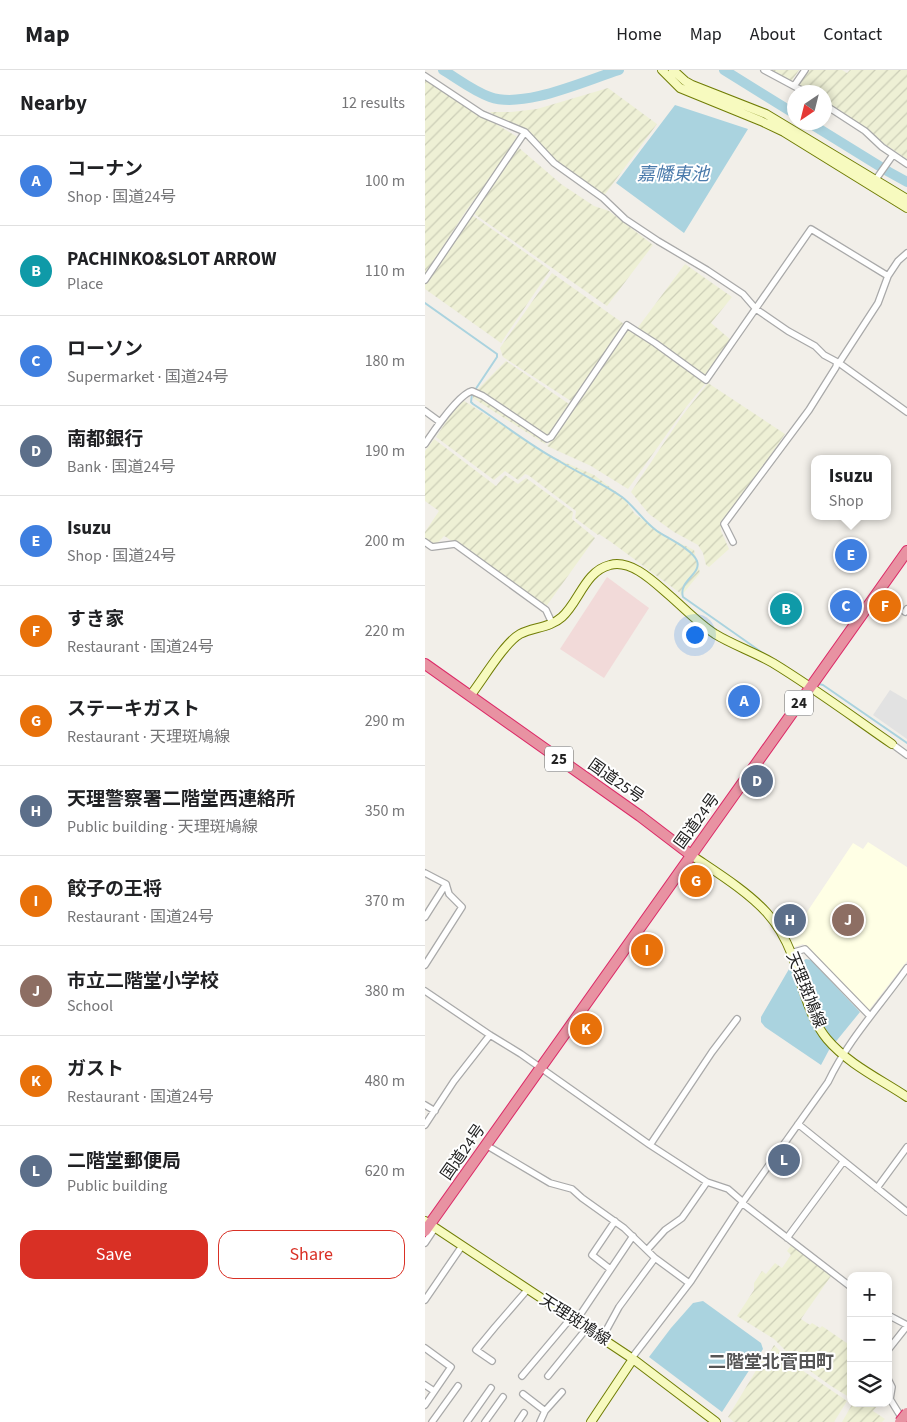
<!DOCTYPE html>
<meta charset="utf-8">
<style>
:root{--surface:#fff;--page:#f2f2f2;--text:#202124;--muted:#757577;--line:#e0e0e0;--accent:#d93025}
body{margin:0;font-family:"Source Sans 3","Noto Sans JP",sans-serif;background:var(--page);color:var(--text)}
.controls{position:absolute;right:15px;bottom:15px;display:grid;overflow:hidden;border-radius:10px;box-shadow:0 2px 8px #0003}
.controls button{width:45px;height:45px;display:grid;place-items:center;padding:0;border:0;border-bottom:1px solid var(--line);background:var(--surface);color:var(--text);font:25px sans-serif}
.compass{position:absolute;left:362px;top:15px;width:45px;height:45px;border-radius:50%;background:var(--surface);box-shadow:0 2px 8px #0003;rotate:215deg}
.you{position:absolute;left:269px;top:564px;width:18px;height:18px;margin:-12px;border:4px solid #fff;border-radius:50%;background:#1a73e8;box-shadow:0 0 0 8px #1a73e833}
.badge{display:grid;place-items:center;width:32px;height:32px;border-radius:50%;background:var(--accent);color:#fff;font-size:16px;font-weight:700}
.pin{position:absolute;translate:-50% -50%;border:2px solid #fff;box-shadow:0 1px 5px #0006}
.popup{position:absolute;left:386px;top:385px;width:80px;height:65px;box-sizing:border-box;display:grid;place-content:center;border-radius:10px;background:var(--surface);filter:drop-shadow(0 1px 4px #0005);font-size:16px;white-space:nowrap;color:var(--muted)}
.popup b{font-size:19px;color:var(--text)}
.popup::after{content:'';position:absolute;left:50%;top:100%;margin-left:-10px;border:10px solid transparent;border-top-color:var(--surface)}
.list{margin:0;padding:0;list-style:none}
h2{display:flex;justify-content:space-between;align-items:center;height:65px;margin:0;padding:0 20px;font-size:21px}
h2 small{font-size:16px;font-weight:400;color:var(--muted)}
.list li{display:grid;grid-template-columns:32px 1fr auto;gap:15px;align-items:center;box-sizing:border-box;height:90px;padding:0 20px;border-top:1px solid var(--line)}
.list b{display:block;font-size:19px;white-space:nowrap}
.list p{margin:0;font-size:16px;white-space:nowrap;color:var(--muted)}
.list em{font-size:16px;font-style:normal;color:var(--muted)}
.actions{display:flex;gap:10px;padding:15px 20px}
.actions a{flex:1;padding:11px 0;border:1px solid var(--accent);border-radius:15px;text-align:center;font-size:18px;color:var(--accent)}
.actions .main{background:var(--accent);color:#fff}
.icon{flex:none;width:28px;height:28px;fill:none;stroke:currentColor;stroke-width:2;stroke-linecap:round;stroke-linejoin:round}
.map{position:relative;flex:none;width:482px;height:1352px;overflow:hidden}
header{display:flex;align-items:center;gap:30px;box-sizing:border-box;height:70px;padding:0 25px;background:var(--surface);border-bottom:1px solid var(--line)}
header strong{font-size:24px}
nav{display:flex;gap:28px;margin-inline-start:auto;font-size:18px}
main{display:flex}
aside{flex:1;background:var(--surface)}
.map>svg:first-child{display:block}
.commercial{fill:#f2dad9}
.education{fill:#ffffe5}
.farmland{fill:url(#farmland-furrows)}
.parking{fill:#e2e2e2}
.water{fill:#aad3df}
.lines{fill:none;stroke-linecap:round;stroke-linejoin:round}
.stream{stroke:#aad3df;stroke-width:2}
.river{stroke:#aad3df;stroke-width:10}
.street-casing{stroke:#a9a9a9;stroke-width:8}
.secondary-casing{stroke:#707d05;stroke-width:10}
.highway-casing{stroke:#dc2a67;stroke-width:12}
.street{stroke:#fff;stroke-width:5.5}
.secondary{stroke:#f7fabf;stroke-width:8}
.highway{stroke:#e892a2;stroke-width:10}
.highway-bridge-casing{stroke:#dc2a67;stroke-width:12;stroke-linecap:butt}
.highway-bridge{stroke:#e892a2;stroke-width:10}
.labels{text-anchor:middle;dominant-baseline:central;stroke-width:4;stroke-linejoin:round;paint-order:stroke}
.shield{fill:#fff;stroke:#646464;stroke-width:1}
.shield-label{font-size:15px;font-weight:bold;fill:#222}
.street-label{font-size:16px;fill:#222;stroke:#fff}
.water-label{font-size:18px;font-style:italic;fill:#4a7aab;stroke:#fff}
.neighbourhood-label{font-size:18px;font-weight:bold;fill:#555;stroke:#fff}
</style>
<header>
<strong>Map</strong>
<nav><a>Home</a><a>Map</a><a>About</a><a>Contact</a></nav>
</header>
<main>
<aside>
<h2>Nearby<small>12 results</small></h2>
<ul class="list">
<li><span class="badge" style="background:#3f7fe0">A</span><div><b>コーナン</b><p>Shop · 国道24号</p></div><em>100 m</em></li>
<li><span class="badge" style="background:#0f9aa8">B</span><div><b>PACHINKO&amp;SLOT ARROW</b><p>Place</p></div><em>110 m</em></li>
<li><span class="badge" style="background:#3f7fe0">C</span><div><b>ローソン</b><p>Supermarket · 国道24号</p></div><em>180 m</em></li>
<li><span class="badge" style="background:#5c6f8a">D</span><div><b>南都銀行</b><p>Bank · 国道24号</p></div><em>190 m</em></li>
<li><span class="badge" style="background:#3f7fe0">E</span><div><b>Isuzu</b><p>Shop · 国道24号</p></div><em>200 m</em></li>
<li><span class="badge" style="background:#e8710a">F</span><div><b>すき家</b><p>Restaurant · 国道24号</p></div><em>220 m</em></li>
<li><span class="badge" style="background:#e8710a">G</span><div><b>ステーキガスト</b><p>Restaurant · 天理斑鳩線</p></div><em>290 m</em></li>
<li><span class="badge" style="background:#5c6f8a">H</span><div><b>天理警察署二階堂西連絡所</b><p>Public building · 天理斑鳩線</p></div><em>350 m</em></li>
<li><span class="badge" style="background:#e8710a">I</span><div><b>餃子の王将</b><p>Restaurant · 国道24号</p></div><em>370 m</em></li>
<li><span class="badge" style="background:#8d6e63">J</span><div><b>市立二階堂小学校</b><p>School</p></div><em>380 m</em></li>
<li><span class="badge" style="background:#e8710a">K</span><div><b>ガスト</b><p>Restaurant · 国道24号</p></div><em>480 m</em></li>
<li><span class="badge" style="background:#5c6f8a">L</span><div><b>二階堂郵便局</b><p>Public building</p></div><em>620 m</em></li>
</ul>
<div class="actions"><a class="main">Save</a><a>Share</a></div>
</aside>
<div class="map">
<svg width="482" height="1352" viewBox="0 0 482 1352">
<defs>
<pattern id="farmland-furrows" width="10" height="10" patternUnits="userSpaceOnUse" patternTransform="scale(1.25)"><rect width="10" height="10" fill="#eef0d5"/><path d="M-1 1l2-2M0 10L10 0M9 11l2-2" fill="none" stroke="#ccceb7"/></pattern>
</defs>
<rect width="100%" height="100%" fill="#f2efe9"/>
<path class="commercial" d="M 182,507 L 224,538 L 179,608 L 135,579 Z"/>
<path class="education" d="M 443,772 L 482,797 L 482,891 L 444,940 L 378,874 L 369,877 L 364,869 L 428,773 L 438,779 Z"/>
<path class="farmland" d="M 343,0 L 374,0 L 366,12 Z
M 381,0 L 417,0 L 422,3 L 425,0 L 482,0 L 482,89 L 400,34 L 400,22 L 380,22 L 372,14 Z
M 0,7 L 57,41 L 68,52 L 94,68 L 41,141 L 0,204 Z
M 183,18 L 232,54 L 178,127 L 128,90 L 102,64 L 78,54 L 65,42 L 86,42 L 112,39 Z
M 93,77 L 136,114 L 169,136 L 184,141 L 228,175 L 182,236 L 45,141 Z
M 44,143 L 125,200 L 76,273 L 0,219 L 0,210 Z
M 260,194 L 307,227 L 286,253 L 306,270 L 279,307 L 211,260 Z
M 127,203 L 202,256 L 149,333 L 78,287 L 75,278 Z
M 203,259 L 205,259 L 280,311 L 280,314 L 261,337 L 203,419 L 166,396 L 122,376 Z
M 81,291 L 147,336 L 120,374 L 48,328 L 48,324 Z
M 283,313 L 360,364 L 296,457 L 296,461 L 304,479 L 284,497 L 281,495 L 278,483 L 273,475 L 249,462 L 224,444 L 206,422 L 257,346 Z
M 36,329 L 111,377 L 132,389 L 169,405 L 198,427 L 210,444 L 242,467 L 269,480 L 275,503 L 256,526 L 255,523 L 186,472 L 174,464 L 173,465 L 150,448 L 151,441 L 103,405 L 100,404 L 93,410 L 80,401 L 69,410 L 11,367 Z
M 9,369 L 71,416 L 80,405 L 93,414 L 101,408 L 148,442 L 147,449 L 170,468 L 120,538 L 49,492 L 48,486 L 21,467 L 19,466 L 8,478 L 0,473 L 0,462 L 14,441 L 0,431 L 0,381 Z
M 367,1174 L 406,1206 L 376,1249 L 385,1255 L 387,1253 L 395,1258 L 397,1256 L 426,1276 L 426,1325 L 424,1327 L 406,1316 L 370,1290 L 349,1269 L 312,1246 L 329,1220 L 329,1213 L 337,1201 L 341,1204 L 350,1193 L 357,1198 L 366,1185 L 362,1181 Z
M 349,1275 L 368,1294 L 422,1331 L 409,1352 L 309,1352 L 303,1347 L 341,1284 L 344,1284 Z
M 428,1333 L 455,1333 L 448,1341 L 460,1349 L 457,1352 L 417,1352 Z"/>
<path class="parking" d="M 465,620 L 482,630 L 482,669 L 448,645 Z"/>
<path class="water" d="M 250,35 L 323,59 L 259,163 L 191,113 Z
M 381,889 L 386,890 L 435,942 L 404,980 L 396,995 L 340,957 L 336,952 L 336,947 L 364,899 Z
M 278,1231 L 336,1273 L 338,1279 L 297,1342 L 224,1287 L 246,1258 L 268,1233 Z"/>
<g class="lines">
<path class="stream" d="M 0,233 L 72,284 L 72,287 L 50,320
M 47,324 L 46,332 L 48,334 C 77,353 104,375 134,391 C 155,404 177,413 197,427 C 210,437 219,452 232,461 C 242,468 267,479 272,491 C 277,504 253,511 258,527 L 342,586
M 394,614 L 398,615 L 482,673"/>
<path class="river" d="M 18,0 C 33,9 48,21 65,27 C 99,39 159,11 194,0
M 299,0 L 370,44
M 383,52 L 464,102 L 482,112"/>
<defs>
<path id="street" d="M 339,0 L 380,22
M 0,6 L 57,44 L 100,62 L 129,93 L 178,128 L 200,149 L 233,171 L 282,200 L 318,224 L 331,239 L 363,261 L 390,276 L 399,285 L 414,293 L 482,342
M 369,16 L 380,0
M 400,35 L 440,61 L 457,77 L 482,94
M 449,112 L 468,85
M 0,210 L 100,62
M 414,293 L 453,233 L 463,206 L 473,191 L 482,183
M 0,341 L 15,352
M 0,374 C 8,362 34,324 47,321 L 58,326 L 122,369 L 126,367 L 202,255 L 230,273 L 281,310 L 386,159 L 463,206
M 0,472 L 7,477 L 30,474 L 121,540 L 127,553
M 308,472 L 299,454 L 384,340 L 411,297 L 412,292
M 480,542 L 482,539
M 467,674 L 482,685
M 0,803 L 21,814 L 24,824 L 37,837 L 0,895
M 0,847 L 21,814
M 366,883 L 380,879 L 445,946
M 0,921 L 65,965 L 96,984 L 225,1075 L 282,1112 L 303,1119 L 318,1132
M 0,1035 L 10,1041
M 373,1054 L 482,1142
M 0,1055 L 29,1011 L 65,965
M 61,1075 L 125,1113 L 147,1119 L 157,1128 L 199,1158 L 230,1188 L 264,1213
M 225,1075 L 287,982 L 312,949
M 452,1118 L 482,1077
M 317,1133 L 426,1217
M 362,1168 L 418,1092
M 0,1173 L 10,1158
M 222,1180 L 240,1160 L 257,1148 L 282,1112
M 185,1199 L 167,1185 L 190,1151
M 0,1230 L 37,1176
M 463,1245 L 482,1255
M 151,1251 L 208,1166
M 177,1268 L 194,1237 L 230,1188
M 0,1278 L 26,1297 L 0,1335
M 463,1280 L 482,1256
M 208,1289 L 209,1285 L 266,1211 L 317,1133 L 403,1012 C 423,970 455,936 482,898
M 67,1291 L 51,1280 L 70,1257 L 103,1219
M 97,1306 L 146,1248
M 123,1306 L 162,1258
M 463,1309 L 467,1317 L 465,1329 L 478,1350
M 0,1315 L 9,1321
M 98,1324 L 120,1341
M 7,1352 L 33,1316
M 42,1352 L 66,1318
M 60,1352 L 78,1327
M 93,1352 L 99,1343
M 115,1352 L 120,1341 L 137,1322"/>
<path id="secondary" d="M 237,0 L 255,18 L 336,51 L 359,62 L 482,138
M 248,0 L 260,11 L 267,15 L 341,44 L 482,129
M 45,626 C 57,611 79,573 95,564 C 108,557 125,558 137,547 C 154,532 160,501 185,495 C 206,489 229,512 244,525 C 259,538 273,553 290,564 C 308,575 329,582 348,593 C 389,618 428,647 467,674
M 266,785 C 291,802 322,821 342,843 C 353,855 361,870 367,885 C 377,913 383,946 402,969 C 423,994 455,1009 482,1027
M 0,1151 L 208,1289 L 291,1352
M 166,1352 L 208,1289"/>
<path id="highway" d="M 0,594 L 215,746 L 266,785
M 0,1161 L 482,481"/>
</defs>
<use href="#street" class="street-casing"/>
<use href="#secondary" class="secondary-casing"/>
<use href="#highway" class="highway-casing"/>
<use href="#street" class="street"/>
<use href="#secondary" class="secondary"/>
<use href="#highway" class="highway"/>
<defs>
<path id="highway-bridge" d="M 475,1352 L 482,1343"/>
</defs>
<use href="#highway-bridge" class="highway-bridge-casing"/>
<use href="#highway-bridge" class="highway-bridge"/>
</g>
<g class="labels">
<g class="shield">
<rect x="360" y="620.5" width="28" height="25" rx="4"/>
<rect x="120" y="676.5" width="28" height="25" rx="4"/>
</g>
<g class="shield-label">
<text x="374" y="633">24</text>
<text x="134" y="689">25</text>
</g>
<g class="street-label">
<text transform="translate(191 711) rotate(35)">国道25号</text>
<text transform="translate(272 751) rotate(-54)">国道24号</text>
<text transform="translate(381 920) rotate(68)">天理斑鳩線</text>
<text transform="translate(38 1082) rotate(-55)">国道24号</text>
<text transform="translate(150 1250) rotate(33)">天理斑鳩線</text>
</g>
<g class="water-label">
<text x="248" y="104">嘉幡東池</text>
</g>
<g class="neighbourhood-label">
<text x="346" y="1292">二階堂北菅田町</text>
</g>
</g>
</svg>
<div class="controls">
<button>+</button>
<button>−</button>
<button><svg class="icon" aria-label="layers" viewBox="0 0 24 24"><path d="M12 4l9 5-9 5-9-5zM3 14l9 5 9-5"/></svg></button>
</div>
<svg class="compass" viewBox="-18 -18 36 36"><path d="M0-13l5 13h-10z" fill="#e53935"/><path d="M0 13l5-13h-10z" fill="#757577"/></svg>
<div class="you"></div>
<div class="pin badge" style="left:319px;top:631px;background:#3f7fe0">A</div>
<div class="pin badge" style="left:361px;top:539px;background:#0f9aa8">B</div>
<div class="pin badge" style="left:421px;top:536px;background:#3f7fe0">C</div>
<div class="pin badge" style="left:332px;top:711px;background:#5c6f8a">D</div>
<div class="pin badge" style="left:426px;top:485px;background:#3f7fe0">E</div>
<div class="popup"><b>Isuzu</b>Shop</div>
<div class="pin badge" style="left:460px;top:536px;background:#e8710a">F</div>
<div class="pin badge" style="left:271px;top:811px;background:#e8710a">G</div>
<div class="pin badge" style="left:365px;top:850px;background:#5c6f8a">H</div>
<div class="pin badge" style="left:222px;top:880px;background:#e8710a">I</div>
<div class="pin badge" style="left:423px;top:850px;background:#8d6e63">J</div>
<div class="pin badge" style="left:161px;top:959px;background:#e8710a">K</div>
<div class="pin badge" style="left:359px;top:1090px;background:#5c6f8a">L</div>
</div>
</main>
